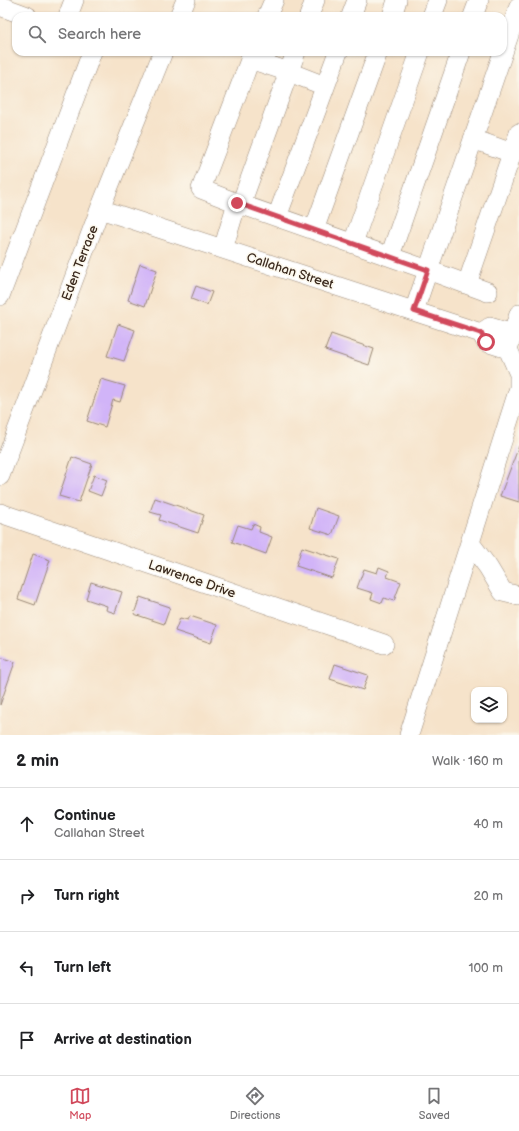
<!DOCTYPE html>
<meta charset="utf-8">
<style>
:root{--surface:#fff;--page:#f6f6f6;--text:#202124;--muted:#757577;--line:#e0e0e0;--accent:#d1495b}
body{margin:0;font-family:"Balsamiq Sans",sans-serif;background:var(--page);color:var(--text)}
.controls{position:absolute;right:12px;bottom:12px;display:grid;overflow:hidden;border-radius:8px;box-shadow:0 1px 3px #0004}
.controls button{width:36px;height:36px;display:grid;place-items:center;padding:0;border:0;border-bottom:1px solid var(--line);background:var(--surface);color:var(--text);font:20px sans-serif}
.stop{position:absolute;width:12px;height:12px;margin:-9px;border:3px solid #d1495b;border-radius:50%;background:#fff}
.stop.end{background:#d1495b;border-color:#fff;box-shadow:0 1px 4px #0008}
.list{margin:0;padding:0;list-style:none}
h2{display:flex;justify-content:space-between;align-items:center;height:52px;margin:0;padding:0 16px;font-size:17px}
h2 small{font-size:13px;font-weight:400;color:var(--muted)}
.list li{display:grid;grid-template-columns:26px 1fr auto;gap:12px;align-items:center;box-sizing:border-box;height:72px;padding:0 16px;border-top:1px solid var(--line)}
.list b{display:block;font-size:15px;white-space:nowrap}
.list p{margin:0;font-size:13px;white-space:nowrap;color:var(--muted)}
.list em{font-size:13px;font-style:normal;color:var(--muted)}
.icon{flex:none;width:22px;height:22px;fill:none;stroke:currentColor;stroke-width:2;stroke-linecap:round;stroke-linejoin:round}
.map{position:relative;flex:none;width:519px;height:735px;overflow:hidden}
.search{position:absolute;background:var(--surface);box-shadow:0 1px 3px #0004;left:12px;right:12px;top:12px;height:44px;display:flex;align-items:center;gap:10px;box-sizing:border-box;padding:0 14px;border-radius:12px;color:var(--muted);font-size:15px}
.sheet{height:340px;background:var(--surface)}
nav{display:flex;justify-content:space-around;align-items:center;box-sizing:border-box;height:56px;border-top:1px solid var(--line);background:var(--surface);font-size:11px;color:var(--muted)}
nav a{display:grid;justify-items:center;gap:2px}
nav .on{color:var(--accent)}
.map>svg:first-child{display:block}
.building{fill:#d1b4f8}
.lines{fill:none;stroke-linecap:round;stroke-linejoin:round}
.minor-casing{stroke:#988674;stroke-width:20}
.minor{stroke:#fff;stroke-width:19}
.route{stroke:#d1495b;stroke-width:5}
.labels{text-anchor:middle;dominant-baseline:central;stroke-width:3;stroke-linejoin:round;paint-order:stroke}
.street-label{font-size:13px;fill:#3b2a1e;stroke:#fbf7ec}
</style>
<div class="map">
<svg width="519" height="735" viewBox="0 0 519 735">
<rect width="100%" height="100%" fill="#fbf7ec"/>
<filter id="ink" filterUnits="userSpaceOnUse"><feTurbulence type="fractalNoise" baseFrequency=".025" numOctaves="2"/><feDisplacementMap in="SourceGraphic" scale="8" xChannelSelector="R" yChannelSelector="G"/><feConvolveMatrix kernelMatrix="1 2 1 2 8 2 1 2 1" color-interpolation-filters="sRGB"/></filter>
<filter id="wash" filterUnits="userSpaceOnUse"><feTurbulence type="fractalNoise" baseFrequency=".012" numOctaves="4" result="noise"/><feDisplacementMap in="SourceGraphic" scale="16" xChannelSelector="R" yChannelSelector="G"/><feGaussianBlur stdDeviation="0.9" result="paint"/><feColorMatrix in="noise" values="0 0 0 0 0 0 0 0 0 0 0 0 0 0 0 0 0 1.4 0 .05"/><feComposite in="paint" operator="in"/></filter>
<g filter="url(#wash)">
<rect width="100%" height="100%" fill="#f6e3ca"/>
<g id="blocks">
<path class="building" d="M 140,264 L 157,270 L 145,306 L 128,300 Z
M 196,286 L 212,292 L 207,305 L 191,299 Z
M 118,324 L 135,330 L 124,361 L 107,356 Z
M 331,334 L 374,349 L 369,365 L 325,350 Z
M 101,379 L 125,386 L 120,402 L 113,400 L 105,427 L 87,421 Z
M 519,446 L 519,502 L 500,496 Z
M 72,457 L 92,464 L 79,502 L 59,496 Z
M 94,475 L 107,480 L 101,496 L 88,491 Z
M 155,498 L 204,515 L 198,533 L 159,520 L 161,515 L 150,512 Z
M 316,508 L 339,516 L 332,535 L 310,528 Z
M 253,524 L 260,527 L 259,532 L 272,537 L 266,554 L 232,542 L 238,525 L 251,529 Z
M 302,547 L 339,559 L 332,578 L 296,566 Z
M 33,554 L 50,560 L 35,605 L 18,599 Z
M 379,567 L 389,571 L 387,577 L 401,582 L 394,601 L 384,598 L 382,603 L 371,599 L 373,593 L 357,588 L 364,569 L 377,573 Z
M 91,582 L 122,592 L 115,613 L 106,610 L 107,606 L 86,599 Z
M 140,597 L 170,607 L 164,624 L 134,614 Z
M 190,616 L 217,625 L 211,643 L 175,631 L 180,618 L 188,620 Z
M 0,657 L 15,662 L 0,705 Z
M 335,664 L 368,675 L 363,690 L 330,679 Z"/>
</g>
</g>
<g filter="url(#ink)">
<use href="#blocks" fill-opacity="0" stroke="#988674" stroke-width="1"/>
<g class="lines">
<defs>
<path id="minor" d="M 0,6 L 27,16
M 68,16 L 74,0
M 179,16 L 186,0
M 267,16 L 274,0
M 309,16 L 315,0
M 351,16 L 357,0
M 392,16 L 397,0
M 432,16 L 438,0
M 473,16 L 479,0
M 250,59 L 289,72 L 325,86
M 473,139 L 512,153
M 237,203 L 201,189 L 253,52
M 241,204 L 296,52
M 100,209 L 481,333
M 277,217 L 338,52
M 314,230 L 378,52
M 353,243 L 420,52
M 223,249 L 237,203 L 428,270 L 488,292
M 390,256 L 461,52
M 467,284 L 519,133
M 0,296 L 92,52
M 414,311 L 519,6
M 519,314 L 508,349 L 519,374
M 481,333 L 490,327 L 513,334
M 481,333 L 486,342 L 508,349
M 0,476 L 100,209 L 163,52
M 0,513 L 384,644
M 470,543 L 488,567 L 503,592 L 519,596
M 409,735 L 519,388 L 519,377"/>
</defs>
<use href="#minor" class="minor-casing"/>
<use href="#minor" class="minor"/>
</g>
</g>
<g class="lines" filter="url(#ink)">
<path class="route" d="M 237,203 L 428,270 L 414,311 L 481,333 L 486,342"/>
</g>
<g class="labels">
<g class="street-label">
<text transform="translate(80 263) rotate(-69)">Eden Terrace</text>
<text transform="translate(290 271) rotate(18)">Callahan Street</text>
<text transform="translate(192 579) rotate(19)">Lawrence Drive</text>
</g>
</g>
</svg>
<div class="controls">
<button><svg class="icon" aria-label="layers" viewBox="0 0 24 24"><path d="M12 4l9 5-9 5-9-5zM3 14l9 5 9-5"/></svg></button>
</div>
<div class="stop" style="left:486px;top:342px"></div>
<div class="stop end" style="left:237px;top:203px"></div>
<div class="search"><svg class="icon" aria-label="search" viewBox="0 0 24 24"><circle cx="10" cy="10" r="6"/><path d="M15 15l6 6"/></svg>Search here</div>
</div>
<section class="sheet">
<h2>2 min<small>Walk · 160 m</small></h2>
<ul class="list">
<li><svg class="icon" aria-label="ahead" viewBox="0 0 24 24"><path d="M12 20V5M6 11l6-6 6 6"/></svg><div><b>Continue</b><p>Callahan Street</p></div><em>40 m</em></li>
<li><svg class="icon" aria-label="right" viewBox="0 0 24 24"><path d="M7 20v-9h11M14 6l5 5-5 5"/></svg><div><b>Turn right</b></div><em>20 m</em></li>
<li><svg class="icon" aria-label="left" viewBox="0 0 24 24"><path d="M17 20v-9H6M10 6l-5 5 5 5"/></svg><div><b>Turn left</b></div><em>100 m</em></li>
<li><svg class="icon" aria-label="arrive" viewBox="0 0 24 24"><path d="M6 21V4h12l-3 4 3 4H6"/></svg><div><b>Arrive at destination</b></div></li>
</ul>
</section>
<nav>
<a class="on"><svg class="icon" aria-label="map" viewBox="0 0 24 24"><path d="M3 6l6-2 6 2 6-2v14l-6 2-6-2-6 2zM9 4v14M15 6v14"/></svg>Map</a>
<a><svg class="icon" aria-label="directions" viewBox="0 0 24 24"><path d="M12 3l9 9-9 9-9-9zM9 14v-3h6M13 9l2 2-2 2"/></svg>Directions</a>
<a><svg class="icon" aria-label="saved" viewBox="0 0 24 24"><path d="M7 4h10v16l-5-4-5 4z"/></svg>Saved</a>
</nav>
